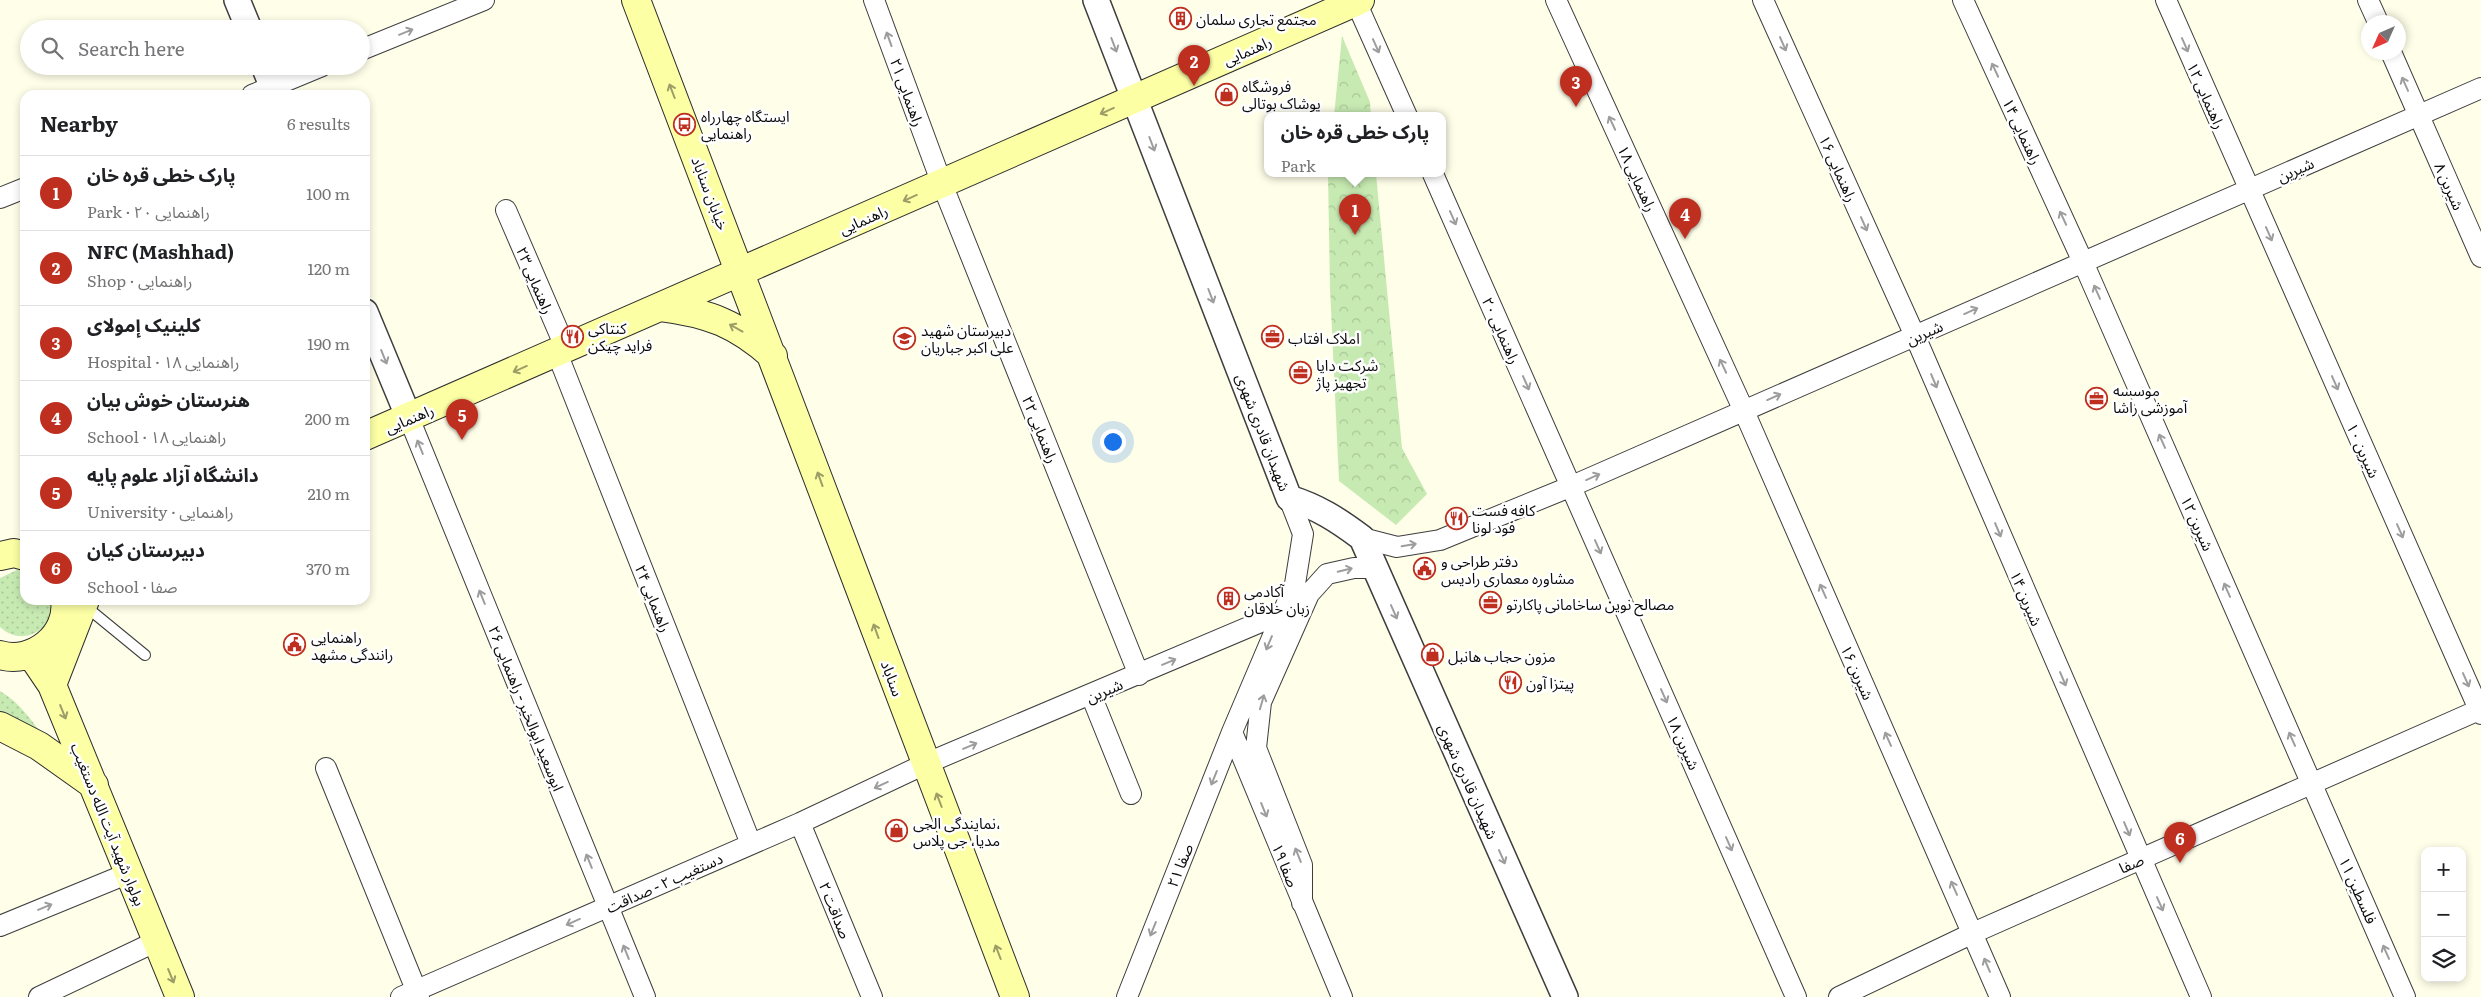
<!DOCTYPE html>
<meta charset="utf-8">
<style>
:root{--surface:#fff;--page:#f6f6f6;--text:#202124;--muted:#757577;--line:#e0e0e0;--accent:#be2f20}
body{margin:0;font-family:Literata,"Noto Sans Arabic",serif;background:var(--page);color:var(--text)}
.controls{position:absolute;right:15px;bottom:15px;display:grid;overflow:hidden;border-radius:10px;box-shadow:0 2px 8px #0003}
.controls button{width:45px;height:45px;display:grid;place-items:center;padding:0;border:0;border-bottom:1px solid var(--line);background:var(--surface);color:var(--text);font:25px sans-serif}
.compass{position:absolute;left:2361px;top:15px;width:45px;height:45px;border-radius:50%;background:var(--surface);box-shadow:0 2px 8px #0003;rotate:225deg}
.you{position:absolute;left:1112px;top:441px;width:18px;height:18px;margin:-12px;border:4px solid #fff;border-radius:50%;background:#1a73e8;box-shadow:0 0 0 8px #1a73e833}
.badge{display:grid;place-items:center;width:32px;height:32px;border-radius:50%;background:var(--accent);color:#fff;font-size:16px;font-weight:700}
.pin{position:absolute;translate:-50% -41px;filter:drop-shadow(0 1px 2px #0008)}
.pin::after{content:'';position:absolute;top:26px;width:18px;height:15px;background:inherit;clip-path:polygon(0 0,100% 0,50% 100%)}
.popup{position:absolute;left:1264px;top:112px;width:182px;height:65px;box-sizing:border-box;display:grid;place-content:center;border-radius:10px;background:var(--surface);filter:drop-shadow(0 1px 4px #0005);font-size:16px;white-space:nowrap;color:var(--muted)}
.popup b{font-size:19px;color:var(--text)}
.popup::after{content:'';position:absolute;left:50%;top:100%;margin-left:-10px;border:10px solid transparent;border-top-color:var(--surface)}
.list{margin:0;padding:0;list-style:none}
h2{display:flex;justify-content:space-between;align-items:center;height:65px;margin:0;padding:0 20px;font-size:21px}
h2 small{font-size:16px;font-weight:400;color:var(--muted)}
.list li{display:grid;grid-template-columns:32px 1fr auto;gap:15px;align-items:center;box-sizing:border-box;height:75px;padding:0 20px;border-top:1px solid var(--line)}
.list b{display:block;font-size:19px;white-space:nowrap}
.list p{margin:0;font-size:16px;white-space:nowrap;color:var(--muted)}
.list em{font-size:16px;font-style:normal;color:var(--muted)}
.icon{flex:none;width:28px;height:28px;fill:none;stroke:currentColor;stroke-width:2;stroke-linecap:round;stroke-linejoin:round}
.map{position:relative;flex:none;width:2481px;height:997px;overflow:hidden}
.search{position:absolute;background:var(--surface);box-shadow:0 2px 8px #0003;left:20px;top:20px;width:350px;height:55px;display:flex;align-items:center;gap:12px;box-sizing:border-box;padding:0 18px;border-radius:28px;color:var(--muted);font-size:19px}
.panel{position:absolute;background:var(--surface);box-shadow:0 2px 8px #0003;left:20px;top:90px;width:350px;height:515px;border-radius:15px}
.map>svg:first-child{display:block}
.grass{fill:url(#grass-dots)}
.park{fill:url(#park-crowns)}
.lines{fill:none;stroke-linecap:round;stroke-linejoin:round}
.service-casing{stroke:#3e3e3e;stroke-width:12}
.minor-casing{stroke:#3e3e3e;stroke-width:22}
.tertiary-casing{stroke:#3e3e3e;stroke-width:28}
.secondary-casing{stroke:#2d2d2d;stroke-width:30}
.service{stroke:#fff;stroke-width:10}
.minor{stroke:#fff;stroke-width:20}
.tertiary{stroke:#fff;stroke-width:25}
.secondary{stroke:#fcffa4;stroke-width:28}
.oneway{stroke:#9d9d9d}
.oneway2{stroke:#9c9d67}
.labels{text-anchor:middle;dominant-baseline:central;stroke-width:5;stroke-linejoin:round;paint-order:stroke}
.poi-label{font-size:15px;fill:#0b0b0b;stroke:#fff;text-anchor:start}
.street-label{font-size:15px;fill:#0b0b0b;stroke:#fff}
</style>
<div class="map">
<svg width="2481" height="997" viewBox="0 0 2481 997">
<defs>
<pattern id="grass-dots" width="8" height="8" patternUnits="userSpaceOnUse" patternTransform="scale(1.25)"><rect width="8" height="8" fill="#c7eab2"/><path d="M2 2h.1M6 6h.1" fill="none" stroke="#aac798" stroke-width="1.8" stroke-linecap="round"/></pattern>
<pattern id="park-crowns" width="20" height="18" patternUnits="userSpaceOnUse" patternTransform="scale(1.25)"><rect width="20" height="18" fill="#c7eab2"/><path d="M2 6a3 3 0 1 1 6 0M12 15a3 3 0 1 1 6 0" fill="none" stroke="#aac798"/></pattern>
</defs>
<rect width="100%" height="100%" fill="#fffee9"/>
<path class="grass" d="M 19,569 L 25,569 L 25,600 L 56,600 C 54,628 24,649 0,627 L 0,578 Z
M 0,691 C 21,703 34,724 48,743 L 0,719 Z"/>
<path class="park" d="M 1342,36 L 1370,102 L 1371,116 L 1334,116 Z
M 1328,174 L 1376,174 L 1402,448 L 1427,494 L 1396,525 L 1339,481 L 1330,288 Z"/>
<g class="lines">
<defs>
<path id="service" d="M 84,605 L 145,655"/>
<path id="minor" d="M 874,0 L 942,184 L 1139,675
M 1556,0 L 1744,411 L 2000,997
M 1763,0 L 1915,336 L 2201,997
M 1963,0 L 2083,262 L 2405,997
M 2166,0 L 2481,714
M 2368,0 L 2378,22
M 1356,2 L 1407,116
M 361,50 L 484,0
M 2391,52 L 2481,257
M 252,95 L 322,66
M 1433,174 L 1796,997
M 0,198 L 25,188
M 506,210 L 566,349
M 557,353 L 751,844
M 409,418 L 645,997
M 1362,538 L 1397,547 L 1440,540 L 1572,486 L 2481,88
M 1091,695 L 1131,794
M 1232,732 L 1342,997
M 326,768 L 419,997
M 800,823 L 872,997
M 1302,903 L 1302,865 L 1256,748 L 1261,702 L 1309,594 L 1327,574 L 1354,568 L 1374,568
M 0,926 L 129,873
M 39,997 L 157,941
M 401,997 L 800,823 L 925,764 L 1282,613
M 1127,997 L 1232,732 L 1295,584 L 1303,534 L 1289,498
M 1839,997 L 1973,933 L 2481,709"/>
<path id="tertiary" d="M 237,0 L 249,29
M 1096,0 L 1289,498 C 1318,507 1338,520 1362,538 L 1565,997
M 264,66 L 276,95
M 365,312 L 409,418"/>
<path id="secondary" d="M 636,0 C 765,332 887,665 1015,997
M 661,307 C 709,313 737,324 773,356
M 365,436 L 1360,0
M 0,556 L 14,553 L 25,556
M 31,654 L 52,685 L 180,997
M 0,655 C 33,665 70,635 65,600
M 52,685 L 85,600
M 0,726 L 39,746 L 94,785"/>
</defs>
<use href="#service" class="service-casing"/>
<use href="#minor" class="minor-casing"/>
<use href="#tertiary" class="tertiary-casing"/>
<use href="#secondary" class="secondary-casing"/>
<use href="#service" class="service"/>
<use href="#minor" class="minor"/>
<use href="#tertiary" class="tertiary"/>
<use href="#secondary" class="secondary"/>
</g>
<defs><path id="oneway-shaft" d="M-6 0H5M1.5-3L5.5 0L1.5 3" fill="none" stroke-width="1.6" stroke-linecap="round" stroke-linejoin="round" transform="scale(1.25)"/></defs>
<g class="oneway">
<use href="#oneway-shaft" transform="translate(406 32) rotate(-22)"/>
<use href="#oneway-shaft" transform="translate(889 39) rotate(-110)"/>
<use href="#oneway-shaft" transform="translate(1783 44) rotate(66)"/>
<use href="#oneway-shaft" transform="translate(1114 45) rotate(69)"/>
<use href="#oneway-shaft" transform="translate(2185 45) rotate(66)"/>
<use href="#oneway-shaft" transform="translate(1376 46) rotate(66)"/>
<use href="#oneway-shaft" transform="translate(1995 70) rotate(-115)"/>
<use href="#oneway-shaft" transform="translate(2405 84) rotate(-114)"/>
<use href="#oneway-shaft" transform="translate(1612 123) rotate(-115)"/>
<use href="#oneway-shaft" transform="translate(1152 144) rotate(69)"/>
<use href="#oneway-shaft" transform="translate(1453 218) rotate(66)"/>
<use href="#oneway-shaft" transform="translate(2063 218) rotate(-115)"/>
<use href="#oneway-shaft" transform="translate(1864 224) rotate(66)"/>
<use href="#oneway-shaft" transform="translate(2269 234) rotate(66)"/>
<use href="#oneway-shaft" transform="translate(2097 292) rotate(-114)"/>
<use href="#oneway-shaft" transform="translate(1211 296) rotate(69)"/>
<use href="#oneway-shaft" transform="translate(1971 311) rotate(-24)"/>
<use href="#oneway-shaft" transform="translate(384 357) rotate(68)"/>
<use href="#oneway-shaft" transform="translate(1723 366) rotate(-115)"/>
<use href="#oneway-shaft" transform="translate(1934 381) rotate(67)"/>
<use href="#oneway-shaft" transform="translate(1526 383) rotate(66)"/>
<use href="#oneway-shaft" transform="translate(2335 383) rotate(66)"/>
<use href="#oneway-shaft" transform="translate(1774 397) rotate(-24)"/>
<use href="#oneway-shaft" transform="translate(2162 441) rotate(-114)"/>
<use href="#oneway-shaft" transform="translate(420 447) rotate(-112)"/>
<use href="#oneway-shaft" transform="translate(1593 477) rotate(-24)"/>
<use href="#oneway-shaft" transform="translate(1998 530) rotate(67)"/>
<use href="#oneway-shaft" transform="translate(2400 531) rotate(66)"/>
<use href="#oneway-shaft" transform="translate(1409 545) rotate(-10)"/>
<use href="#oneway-shaft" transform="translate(1598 547) rotate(66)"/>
<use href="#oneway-shaft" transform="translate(1345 570) rotate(-13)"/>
<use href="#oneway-shaft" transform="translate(2227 590) rotate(-114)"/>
<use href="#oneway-shaft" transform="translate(1823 591) rotate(-114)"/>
<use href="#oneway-shaft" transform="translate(482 597) rotate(-112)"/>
<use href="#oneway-shaft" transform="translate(1394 612) rotate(66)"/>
<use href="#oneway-shaft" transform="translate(1269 643) rotate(113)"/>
<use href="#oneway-shaft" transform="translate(1169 662) rotate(-23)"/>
<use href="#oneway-shaft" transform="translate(2063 679) rotate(67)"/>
<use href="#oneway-shaft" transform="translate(2466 680) rotate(66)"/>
<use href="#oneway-shaft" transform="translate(1664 696) rotate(66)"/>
<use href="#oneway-shaft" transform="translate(1262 702) rotate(-74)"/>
<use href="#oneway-shaft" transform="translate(1888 739) rotate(-114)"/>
<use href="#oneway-shaft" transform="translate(2292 739) rotate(-114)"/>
<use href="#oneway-shaft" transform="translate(970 746) rotate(-23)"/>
<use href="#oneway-shaft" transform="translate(1214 778) rotate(112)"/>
<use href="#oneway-shaft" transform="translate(881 785) rotate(155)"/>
<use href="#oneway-shaft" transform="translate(1264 810) rotate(68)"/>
<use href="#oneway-shaft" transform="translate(2127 829) rotate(67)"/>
<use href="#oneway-shaft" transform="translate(1729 844) rotate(66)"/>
<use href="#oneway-shaft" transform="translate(1298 855) rotate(-112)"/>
<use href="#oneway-shaft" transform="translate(1502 857) rotate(66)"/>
<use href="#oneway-shaft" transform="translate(589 861) rotate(-112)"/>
<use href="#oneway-shaft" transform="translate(1954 888) rotate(-114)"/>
<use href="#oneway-shaft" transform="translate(2160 904) rotate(66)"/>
<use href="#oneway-shaft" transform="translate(45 907) rotate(-22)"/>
<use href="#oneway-shaft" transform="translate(573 922) rotate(156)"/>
<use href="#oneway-shaft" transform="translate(1153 929) rotate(112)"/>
<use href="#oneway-shaft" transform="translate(626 952) rotate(-112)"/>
<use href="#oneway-shaft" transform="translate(2386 952) rotate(-114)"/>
<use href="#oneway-shaft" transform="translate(1987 965) rotate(-113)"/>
</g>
<g class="oneway2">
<use href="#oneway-shaft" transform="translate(672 91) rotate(-111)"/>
<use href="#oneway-shaft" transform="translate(1107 111) rotate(156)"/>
<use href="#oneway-shaft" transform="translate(910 198) rotate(156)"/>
<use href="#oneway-shaft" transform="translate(736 328) rotate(-151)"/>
<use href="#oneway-shaft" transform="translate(520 369) rotate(156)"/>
<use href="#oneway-shaft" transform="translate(820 479) rotate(-110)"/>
<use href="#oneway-shaft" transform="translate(876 631) rotate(-110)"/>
<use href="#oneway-shaft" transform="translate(63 712) rotate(68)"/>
<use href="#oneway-shaft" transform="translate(939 800) rotate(-111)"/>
<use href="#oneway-shaft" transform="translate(998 952) rotate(-111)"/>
<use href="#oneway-shaft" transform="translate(171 976) rotate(68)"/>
</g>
<defs>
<symbol id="building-ring" viewBox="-11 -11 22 22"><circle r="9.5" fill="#fff" stroke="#be2f20" stroke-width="1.5"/><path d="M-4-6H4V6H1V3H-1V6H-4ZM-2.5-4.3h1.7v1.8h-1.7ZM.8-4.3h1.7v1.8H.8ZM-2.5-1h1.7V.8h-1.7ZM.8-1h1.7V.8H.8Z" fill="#be2f20"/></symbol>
<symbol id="shop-ring" viewBox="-11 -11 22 22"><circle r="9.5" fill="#fff" stroke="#be2f20" stroke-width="1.5"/><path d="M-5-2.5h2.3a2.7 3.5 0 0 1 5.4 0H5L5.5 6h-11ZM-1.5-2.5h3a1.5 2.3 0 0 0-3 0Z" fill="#be2f20"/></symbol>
<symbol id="bus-ring" viewBox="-11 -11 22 22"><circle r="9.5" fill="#fff" stroke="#be2f20" stroke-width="1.5"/><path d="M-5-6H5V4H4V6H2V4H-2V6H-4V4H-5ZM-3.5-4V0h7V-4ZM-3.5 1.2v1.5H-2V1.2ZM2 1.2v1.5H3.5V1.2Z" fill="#be2f20"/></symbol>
<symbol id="restaurant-ring" viewBox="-11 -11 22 22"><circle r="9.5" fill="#fff" stroke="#be2f20" stroke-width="1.5"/><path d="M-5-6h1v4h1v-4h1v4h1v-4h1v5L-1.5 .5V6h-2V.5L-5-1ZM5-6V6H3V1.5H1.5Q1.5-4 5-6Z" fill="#be2f20"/></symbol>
<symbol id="office-ring" viewBox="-11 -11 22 22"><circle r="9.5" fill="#fff" stroke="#be2f20" stroke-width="1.5"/><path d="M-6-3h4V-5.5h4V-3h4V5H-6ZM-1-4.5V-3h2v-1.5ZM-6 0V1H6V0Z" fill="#be2f20"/></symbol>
<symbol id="school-ring" viewBox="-11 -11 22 22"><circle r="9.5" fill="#fff" stroke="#be2f20" stroke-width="1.5"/><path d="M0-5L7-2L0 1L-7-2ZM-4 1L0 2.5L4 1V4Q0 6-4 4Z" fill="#be2f20"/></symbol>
<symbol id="civic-ring" viewBox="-11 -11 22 22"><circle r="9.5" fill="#fff" stroke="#be2f20" stroke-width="1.5"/><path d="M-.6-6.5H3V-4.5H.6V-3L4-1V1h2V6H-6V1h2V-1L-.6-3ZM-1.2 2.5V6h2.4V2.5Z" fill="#be2f20"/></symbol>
</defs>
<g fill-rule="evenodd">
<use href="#building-ring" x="1168" y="6" width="25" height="25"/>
<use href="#shop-ring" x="1214" y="82" width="25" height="25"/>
<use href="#bus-ring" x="672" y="112" width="25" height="25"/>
<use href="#restaurant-ring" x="560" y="324" width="25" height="25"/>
<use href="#office-ring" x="1260" y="324" width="25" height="25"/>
<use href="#school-ring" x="892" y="326" width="25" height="25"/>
<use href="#office-ring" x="1288" y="360" width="25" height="25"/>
<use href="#office-ring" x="2084" y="386" width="25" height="25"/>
<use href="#restaurant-ring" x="1444" y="506" width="25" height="25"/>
<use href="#civic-ring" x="1412" y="556" width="25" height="25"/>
<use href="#building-ring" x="1216" y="586" width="25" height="25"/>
<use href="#office-ring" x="1478" y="590" width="25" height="25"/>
<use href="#civic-ring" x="282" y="632" width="25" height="25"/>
<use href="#shop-ring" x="1420" y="642" width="25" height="25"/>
<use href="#restaurant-ring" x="1498" y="670" width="25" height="25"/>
<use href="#shop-ring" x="884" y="818" width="25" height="25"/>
</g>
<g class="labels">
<g class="poi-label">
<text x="1196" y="18">مجتمع تجاری سلمان</text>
<text x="1242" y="85">فروشگاه<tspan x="1242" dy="17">پوشاک بوتالی</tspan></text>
<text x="701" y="115">ایستگاه چهارراه<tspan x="701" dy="17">راهنمایی</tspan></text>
<text x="588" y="327">کنتاکی<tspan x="588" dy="17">فراید چیکن</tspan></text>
<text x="921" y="329">دبیرستان شهید<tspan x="921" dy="17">علی اکبر جباریان</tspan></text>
<text x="1288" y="337">املاک افتاب</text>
<text x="1316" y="364">شرکت دایا<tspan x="1316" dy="17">تجهیز پاژ</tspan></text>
<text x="2113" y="389">موسسه<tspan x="2113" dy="17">آموزشی راشا</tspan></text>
<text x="1472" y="509">کافه فست<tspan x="1472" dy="17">فود لونا</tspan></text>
<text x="1441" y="560">دفتر طراحی و<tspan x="1441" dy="17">مشاوره معماری رادیس</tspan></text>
<text x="1244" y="590">آکادمی<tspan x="1244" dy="17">زبان خلاقان</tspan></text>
<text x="1506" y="603">مصالح نوین ساخامانی پاکارتو</text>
<text x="311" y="636">راهنمایی<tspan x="311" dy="17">رانندگی مشهد</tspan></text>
<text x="1448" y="655">مزون حجاب هانبل</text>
<text x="1526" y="682">پیتزا آون</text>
<text x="913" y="822">نمایندگی الجی،<tspan x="913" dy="17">مدیا، جی پلاس</tspan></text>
</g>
<g class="street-label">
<text transform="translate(1247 50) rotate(-24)">راهنمایی</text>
<text transform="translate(908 92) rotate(70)">راهنمایی ۲۱</text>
<text transform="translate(2207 95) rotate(66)">راهنمایی ۱۲</text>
<text transform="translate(2023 131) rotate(65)">راهنمایی ۱۴</text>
<text transform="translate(1839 168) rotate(66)">راهنمایی ۱۶</text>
<text transform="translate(2295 169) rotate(-24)">شیرین</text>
<text transform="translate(1638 178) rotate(65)">راهنمایی ۱۸</text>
<text transform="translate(2450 186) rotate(66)">شیرین ۸</text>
<text transform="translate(711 193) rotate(69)">خیابان سناباد</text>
<text transform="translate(863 219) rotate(-24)">راهنمایی</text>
<text transform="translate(536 280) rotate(67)">راهنمایی ۲۳</text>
<text transform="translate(1502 330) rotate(66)">راهنمایی ۲۰</text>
<text transform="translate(1924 332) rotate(-24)">شیرین</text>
<text transform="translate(409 418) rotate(-23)">راهنمایی</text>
<text transform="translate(1041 429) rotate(68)">راهنمایی ۲۲</text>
<text transform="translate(1264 432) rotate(69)">شهیدان قادری شهری</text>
<text transform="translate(2364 450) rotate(66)">شیرین ۱۰</text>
<text transform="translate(2198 523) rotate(66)">شیرین ۱۲</text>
<text transform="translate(654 598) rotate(68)">راهنمایی ۲۴</text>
<text transform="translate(2027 598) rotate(67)">شیرین ۱۴</text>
<text transform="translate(1858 672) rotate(66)">شیرین ۱۶</text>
<text transform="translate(893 678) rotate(70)">سناباد</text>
<text transform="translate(1104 690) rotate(-23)">شیرین</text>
<text transform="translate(527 708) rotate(68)">ابوسعید ابوالخیر - راهنمایی ۲۶</text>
<text transform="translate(1684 742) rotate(66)">شیرین ۱۸</text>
<text transform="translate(1469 781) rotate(66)">شهیدان قادری شهری</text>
<text transform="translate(109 824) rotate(68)">بولوار شهید آیت الله دستغیب</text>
<text transform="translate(2131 863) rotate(-24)">صفا</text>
<text transform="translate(1179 865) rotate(-68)">صفا ۲۱</text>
<text transform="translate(1286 865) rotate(68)">صفا ۱۹</text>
<text transform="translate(664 882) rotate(-24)">دستغیب ۲ - صداقت</text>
<text transform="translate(2359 890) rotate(66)">فلسطین ۱۱</text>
<text transform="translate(836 910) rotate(68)">صداقت ۲</text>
</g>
</g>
</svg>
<div class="controls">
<button>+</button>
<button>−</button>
<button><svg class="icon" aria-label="layers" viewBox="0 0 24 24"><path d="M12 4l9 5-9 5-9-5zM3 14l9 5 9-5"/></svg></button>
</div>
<svg class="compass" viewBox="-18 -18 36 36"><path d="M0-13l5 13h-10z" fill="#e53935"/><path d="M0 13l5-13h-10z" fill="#757577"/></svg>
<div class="you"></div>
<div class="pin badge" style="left:1355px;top:235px">1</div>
<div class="popup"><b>پارک خطی قره خان</b>Park</div>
<div class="pin badge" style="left:1194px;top:86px">2</div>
<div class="pin badge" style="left:1576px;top:107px">3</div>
<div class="pin badge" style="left:1685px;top:239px">4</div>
<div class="pin badge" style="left:462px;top:440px">5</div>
<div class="pin badge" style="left:2180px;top:863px">6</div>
<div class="search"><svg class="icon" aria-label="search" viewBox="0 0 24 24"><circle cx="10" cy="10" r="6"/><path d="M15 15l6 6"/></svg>Search here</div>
<section class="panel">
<h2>Nearby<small>6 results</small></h2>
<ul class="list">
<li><span class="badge">1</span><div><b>پارک خطی قره خان</b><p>Park · راهنمایی ۲۰</p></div><em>100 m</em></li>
<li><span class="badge">2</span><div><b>NFC (Mashhad)</b><p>Shop · راهنمایی</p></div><em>120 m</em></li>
<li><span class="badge">3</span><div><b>کلینیک إمولای</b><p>Hospital · راهنمایی ۱۸</p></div><em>190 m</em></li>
<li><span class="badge">4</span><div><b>هنرستان خوش بیان</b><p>School · راهنمایی ۱۸</p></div><em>200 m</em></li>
<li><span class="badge">5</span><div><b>دانشگاه آزاد علوم پایه</b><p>University · راهنمایی</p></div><em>210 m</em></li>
<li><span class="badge">6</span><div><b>دبیرستان کیان</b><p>School · صفا</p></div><em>370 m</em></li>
</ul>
</section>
</div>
